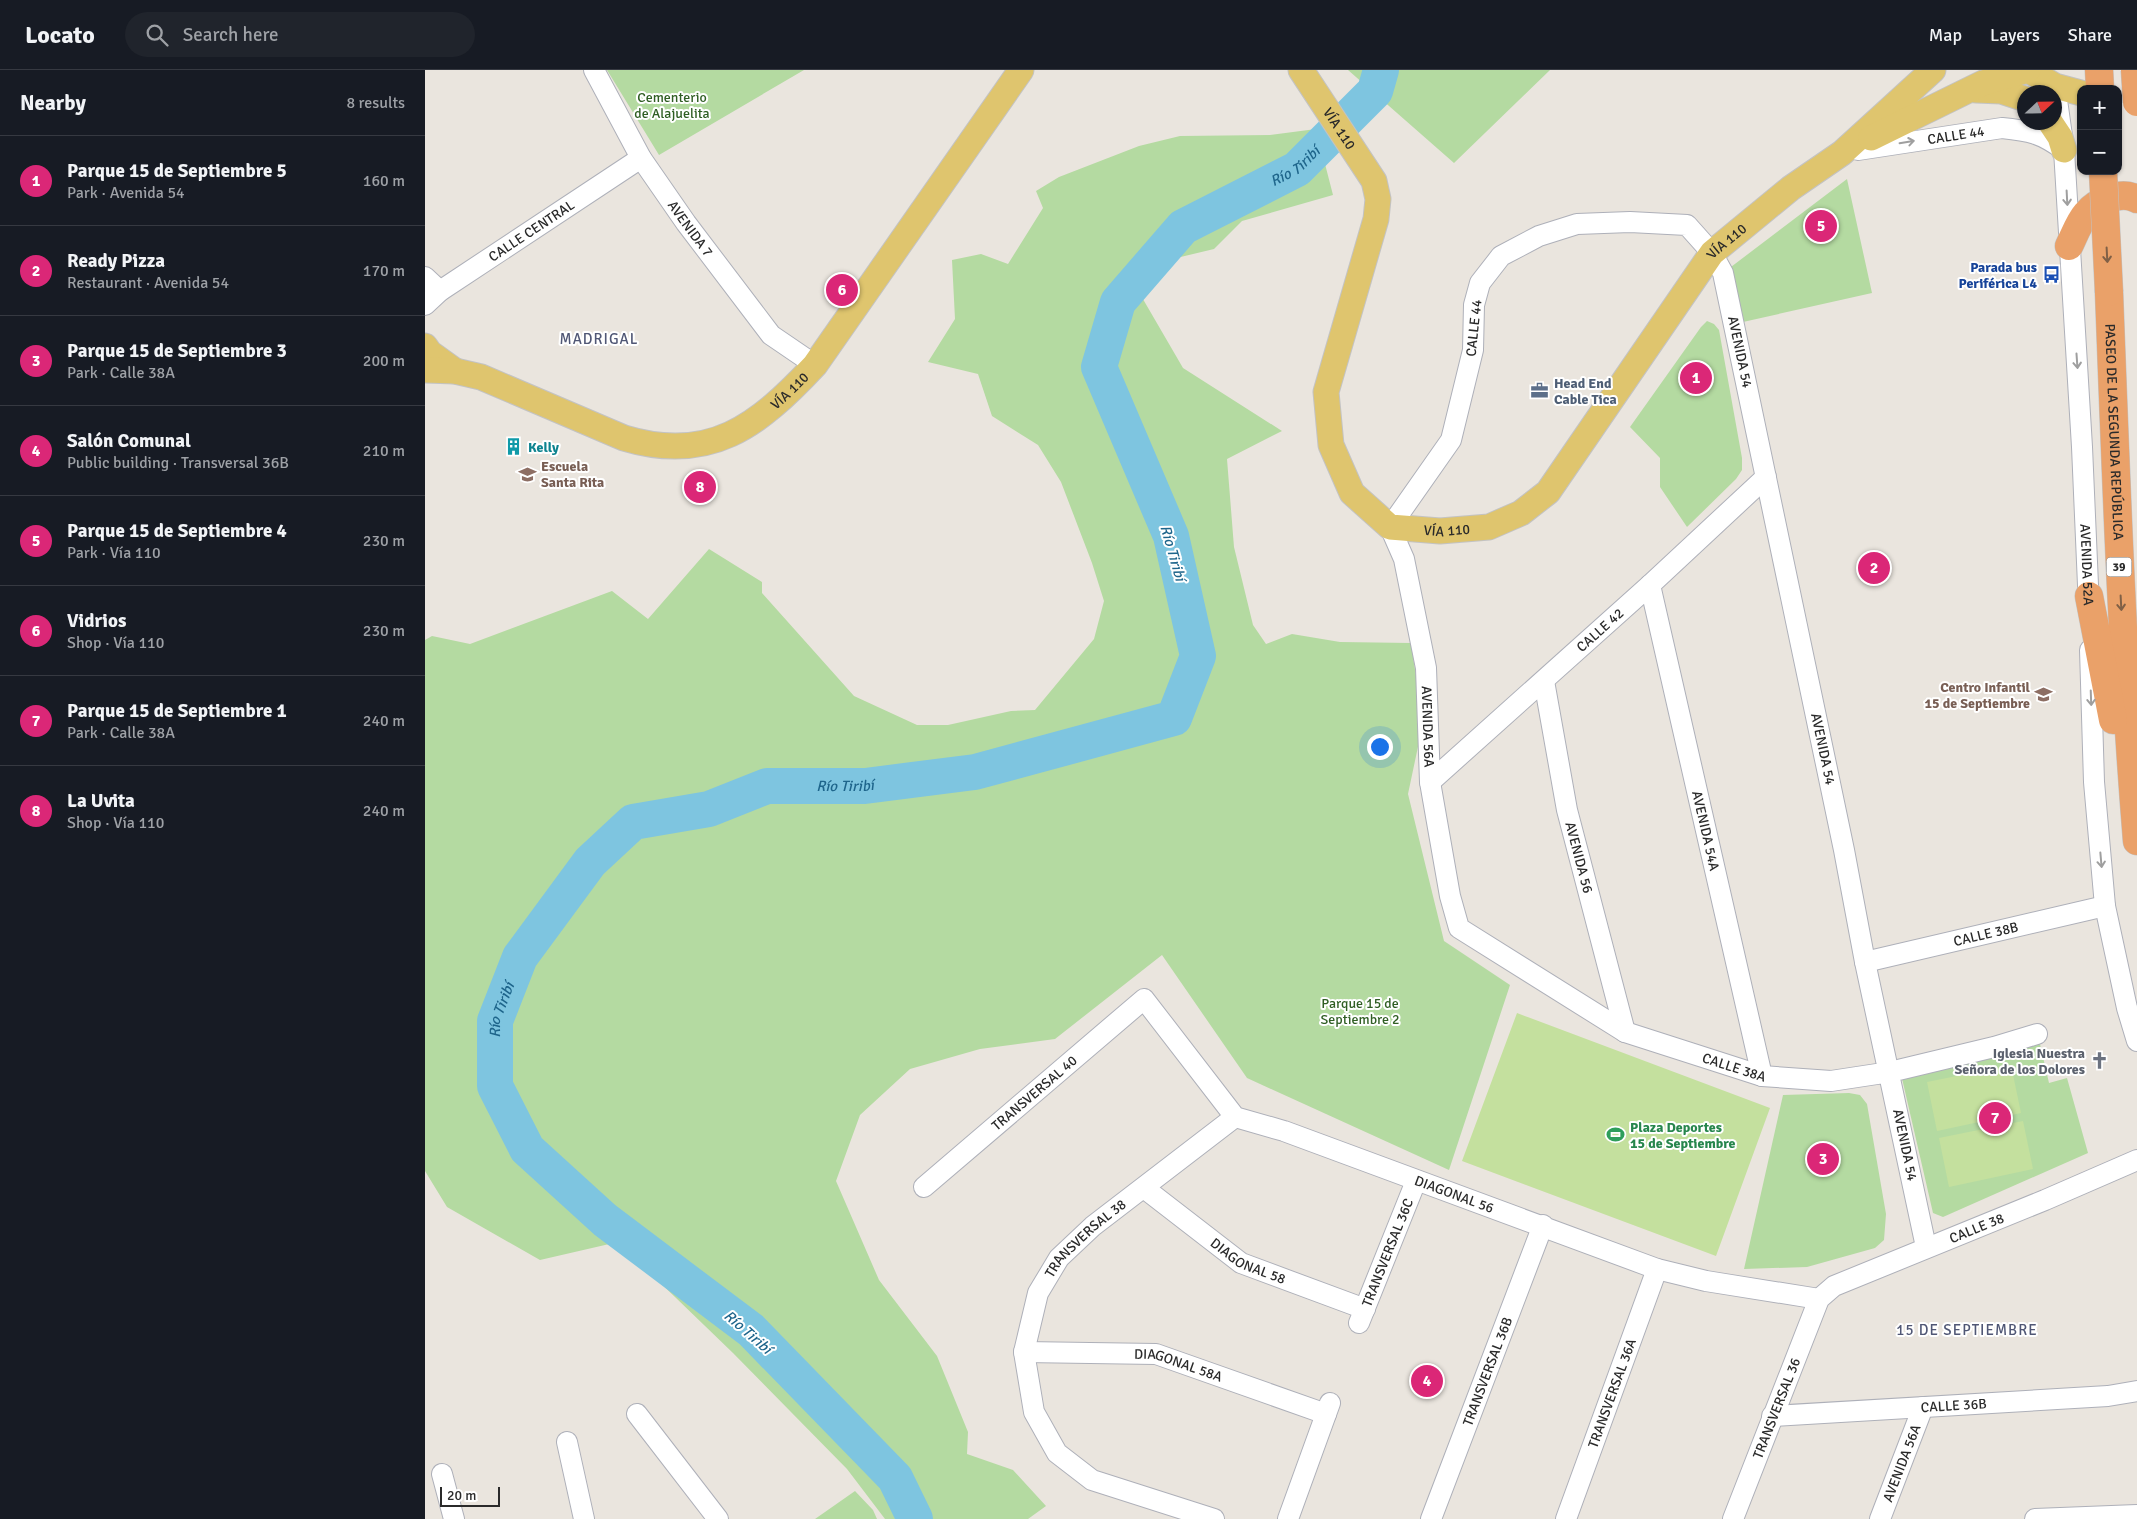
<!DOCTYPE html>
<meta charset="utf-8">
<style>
:root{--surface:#171b24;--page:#20242c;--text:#f1f3f6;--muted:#9ea1a6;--line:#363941;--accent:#db2777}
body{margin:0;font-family:Signika,sans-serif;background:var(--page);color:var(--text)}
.controls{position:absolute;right:15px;top:15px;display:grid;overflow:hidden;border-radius:10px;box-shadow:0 1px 4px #0004}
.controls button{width:45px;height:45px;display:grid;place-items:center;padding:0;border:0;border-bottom:1px solid var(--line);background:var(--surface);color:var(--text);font:25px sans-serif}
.compass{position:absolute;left:1592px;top:15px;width:45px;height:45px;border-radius:50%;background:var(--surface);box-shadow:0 1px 4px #0004;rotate:68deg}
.scale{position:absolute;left:15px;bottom:12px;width:60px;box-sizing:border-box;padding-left:5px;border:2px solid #2a2a2a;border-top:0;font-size:14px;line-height:18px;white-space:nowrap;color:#2a2a2a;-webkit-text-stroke:4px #fff;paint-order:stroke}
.you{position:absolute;left:954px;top:676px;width:18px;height:18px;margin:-12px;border:4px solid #fff;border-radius:50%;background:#1a73e8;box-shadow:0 0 0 8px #1a73e833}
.badge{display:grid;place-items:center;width:32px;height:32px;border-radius:50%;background:var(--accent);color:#fff;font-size:16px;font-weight:700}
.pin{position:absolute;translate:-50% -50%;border:2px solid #fff;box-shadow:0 1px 5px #0006}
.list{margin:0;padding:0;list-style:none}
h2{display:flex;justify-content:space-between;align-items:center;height:65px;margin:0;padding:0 20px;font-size:21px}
h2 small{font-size:16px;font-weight:400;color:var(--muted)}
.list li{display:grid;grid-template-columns:32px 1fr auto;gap:15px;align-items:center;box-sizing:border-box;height:90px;padding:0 20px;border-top:1px solid var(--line)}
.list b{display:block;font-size:19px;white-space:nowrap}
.list p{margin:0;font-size:16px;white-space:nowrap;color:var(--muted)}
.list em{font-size:16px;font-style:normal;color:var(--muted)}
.icon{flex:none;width:28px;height:28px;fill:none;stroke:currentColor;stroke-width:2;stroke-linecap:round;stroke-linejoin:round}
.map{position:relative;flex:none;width:1712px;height:1449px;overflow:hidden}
header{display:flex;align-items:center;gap:30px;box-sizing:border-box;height:70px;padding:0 25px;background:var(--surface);border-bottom:1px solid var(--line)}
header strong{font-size:24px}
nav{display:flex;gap:28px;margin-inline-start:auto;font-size:18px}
.search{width:350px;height:45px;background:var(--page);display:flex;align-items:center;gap:12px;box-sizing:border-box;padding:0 18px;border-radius:28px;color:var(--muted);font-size:19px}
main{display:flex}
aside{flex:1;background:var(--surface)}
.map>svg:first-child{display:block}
.green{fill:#b4daa1}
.pitch{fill:#c4e09e}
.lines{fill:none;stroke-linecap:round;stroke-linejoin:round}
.river{stroke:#7ec5e0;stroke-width:36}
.minor-casing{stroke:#aeb0b9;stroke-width:22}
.major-casing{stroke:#c3c3c3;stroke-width:27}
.highway-casing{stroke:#c3c3c3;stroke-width:29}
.minor{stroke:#fff;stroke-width:20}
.major{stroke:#dfc56e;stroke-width:25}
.highway{stroke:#eaa169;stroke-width:28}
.highway-bridge-casing{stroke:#c3c3c3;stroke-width:29;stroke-linecap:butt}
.highway-bridge{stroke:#eaa169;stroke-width:28}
.oneway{stroke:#9f9f9f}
.oneway2{stroke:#806046}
.labels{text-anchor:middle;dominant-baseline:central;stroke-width:4;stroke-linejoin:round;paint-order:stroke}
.shield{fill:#fff;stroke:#6a6a6a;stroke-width:1}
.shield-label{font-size:12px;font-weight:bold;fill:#2a2a2a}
.park-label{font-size:14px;fill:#2f5e23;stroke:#fff}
.street-label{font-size:14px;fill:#2a2a2a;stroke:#fff}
.transit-label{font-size:14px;font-weight:bold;fill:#164399;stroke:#fff;text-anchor:end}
.service-label{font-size:14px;font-weight:bold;fill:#4e5e75;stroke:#fff;text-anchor:start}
.culture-label{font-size:14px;font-weight:bold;fill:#0d838f;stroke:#fff;text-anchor:start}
.education-label{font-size:14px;font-weight:bold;fill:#785e54;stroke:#fff;text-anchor:start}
.worship-label{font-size:14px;font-weight:bold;fill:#5b616d;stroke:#fff;text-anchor:end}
.leisure-label{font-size:14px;font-weight:bold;fill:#27864d;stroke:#fff;text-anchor:start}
.water-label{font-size:15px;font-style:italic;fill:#1e658b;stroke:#fff}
.neighbourhood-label{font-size:15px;letter-spacing:1px;fill:#505775;stroke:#fff}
</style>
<header>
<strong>Locato</strong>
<div class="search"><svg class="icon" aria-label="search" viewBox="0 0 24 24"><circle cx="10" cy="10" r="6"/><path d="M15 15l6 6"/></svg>Search here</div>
<nav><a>Map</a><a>Layers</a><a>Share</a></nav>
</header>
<main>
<aside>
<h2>Nearby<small>8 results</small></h2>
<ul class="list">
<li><span class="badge">1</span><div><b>Parque 15 de Septiembre 5</b><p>Park · Avenida 54</p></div><em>160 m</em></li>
<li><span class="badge">2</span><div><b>Ready Pizza</b><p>Restaurant · Avenida 54</p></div><em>170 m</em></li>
<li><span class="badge">3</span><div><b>Parque 15 de Septiembre 3</b><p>Park · Calle 38A</p></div><em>200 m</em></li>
<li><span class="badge">4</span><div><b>Salón Comunal</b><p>Public building · Transversal 36B</p></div><em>210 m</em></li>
<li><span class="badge">5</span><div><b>Parque 15 de Septiembre 4</b><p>Park · Vía 110</p></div><em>230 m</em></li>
<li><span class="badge">6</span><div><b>Vidrios</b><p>Shop · Vía 110</p></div><em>230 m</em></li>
<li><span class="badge">7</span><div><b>Parque 15 de Septiembre 1</b><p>Park · Calle 38A</p></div><em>240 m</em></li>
<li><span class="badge">8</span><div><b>La Uvita</b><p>Shop · Vía 110</p></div><em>240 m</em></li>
</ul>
</aside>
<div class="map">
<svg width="1712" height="1449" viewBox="0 0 1712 1449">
<rect width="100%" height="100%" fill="#eae5de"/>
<path class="green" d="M 182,0 L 379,0 L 234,85 Z
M 923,0 L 1125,0 L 1029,93 Z
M 891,59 L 908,125 L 817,151 L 789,179 L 743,190 L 715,224 L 758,298 L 857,361 L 802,389 L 809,477 L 828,555 L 841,574 L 867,564 L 915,572 L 986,573 L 998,653 L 983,724 L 1019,871 L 1085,915 L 1024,1100 L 822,1008 L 737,885 L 630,969 L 555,979 L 485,999 L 435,1045 L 411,1111 L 454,1210 L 512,1286 L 543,1362 L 542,1384 L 588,1400 L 621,1436 L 603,1449 L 460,1449 L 422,1399 L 308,1283 L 193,1172 L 115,1190 L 22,1137 L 0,1101 L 0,570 L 7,566 L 45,574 L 187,521 L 223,549 L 284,479 L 337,512 L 337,523 L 429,626 L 492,655 L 523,655 L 586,641 L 610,640 L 669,569 L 679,531 L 667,493 L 636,412 L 613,375 L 567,346 L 553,304 L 503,292 L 530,249 L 527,190 L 556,184 L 583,194 L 618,138 L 611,121 L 634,107 L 714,76 L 755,66 L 845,65 Z
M 1422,109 L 1447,223 L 1309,254 L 1298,203 Z
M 1282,251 L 1289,254 L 1294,260 L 1317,388 L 1317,400 L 1311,409 L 1262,457 L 1235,417 L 1235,388 L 1205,357 L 1276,257 Z
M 1615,974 L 1624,1013 L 1642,1008 L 1663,1083 L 1518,1147 L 1508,1143 L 1476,1004 Z
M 1424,1023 L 1435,1025 L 1442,1034 L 1461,1144 L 1459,1170 L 1450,1178 L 1382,1197 L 1319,1199 L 1358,1025 Z
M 430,1421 L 448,1440 L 452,1449 L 390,1449 Z"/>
<path class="pitch" d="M 1092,943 L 1345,1038 L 1291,1186 L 1037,1091 Z
M 1586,995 L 1596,1043 L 1512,1061 L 1502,1012 Z
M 1598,1051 L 1608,1099 L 1524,1117 L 1514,1068 Z"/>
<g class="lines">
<path class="river" id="s1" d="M 490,1449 L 470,1408 L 326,1260 L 180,1150 L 102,1079 L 70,1016 L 70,951 L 95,887 L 165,792 L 208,752 L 284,739 L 342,716 L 440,716 L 550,702 L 749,648 L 773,586 L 746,466 L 674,297 L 693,232 L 758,157 L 872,99 L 950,21 L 956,0"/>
<defs>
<g id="minor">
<path id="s2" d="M 169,0 L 216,88 L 261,153 L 346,265 L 390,295"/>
<path id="s3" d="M 1630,16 L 1639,80 L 1657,377 L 1664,538"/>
<path id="s4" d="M 1433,80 L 1577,58 C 1605,61 1616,63 1639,80"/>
<path d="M 0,207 L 15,221"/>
<path id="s5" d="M 0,235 L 15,221 L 216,88"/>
<path id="s6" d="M 1225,515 L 1337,1006"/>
<path d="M 1665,580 L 1669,712 L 1680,836 L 1702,938 L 1712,971"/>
<path id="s7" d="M 1119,611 L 1142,740 L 1200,962"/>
<path id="s8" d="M 1005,712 L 1225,515 L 1341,407"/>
<path id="s9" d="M 1440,892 L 1680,836"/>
<path id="s10" d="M 499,1117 L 719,929 L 810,1047 L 859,1061 L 1232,1199 L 1281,1211 L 1394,1229"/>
<path id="s11" d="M 719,1118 L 816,1193 L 940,1239"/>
<path id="s12" d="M 1501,1177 L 1440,892 L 1419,780 L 1298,203 L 1287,183 L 1262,155 L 1205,152 L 1152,154 L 1114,166 L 1076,186 L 1055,213 L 1049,235 L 1048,280 L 1026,370 L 965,457 L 979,489 L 1001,598 L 1005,712 L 1025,826 L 1034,858 L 1200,962 L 1337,1006 L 1406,1011 L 1465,1002 L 1569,977 L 1612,964"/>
<path id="s13" d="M 934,1253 L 991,1111"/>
<path id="s14" d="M 599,1282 L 731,1284 L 901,1344"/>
<path d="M 212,1344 L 293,1449"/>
<path id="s15" d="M 1347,1346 L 1683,1326 L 1712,1321"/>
<path d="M 142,1372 L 159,1449"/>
<path d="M 17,1404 L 29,1449"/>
<path id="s16" d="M 789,1449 L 667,1410 L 632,1383 L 609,1342 L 599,1282 L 613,1223 L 634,1188 L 668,1156 L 810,1047"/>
<path d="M 863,1449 L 905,1333"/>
<path id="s17" d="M 1006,1449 L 1118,1155"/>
<path id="s18" d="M 1141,1449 L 1232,1199"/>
<path id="s19" d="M 1308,1449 L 1394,1229 L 1409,1216 L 1620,1130 L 1712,1090"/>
<path id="s20" d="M 1455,1449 L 1498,1337"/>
<path d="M 1610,1449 L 1712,1445"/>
</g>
<g id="major">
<path id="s21" d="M 876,0 L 949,111 L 953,129 L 951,149 L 901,322 L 906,375 L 927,423 L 965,457 L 1015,461 L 1064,457 L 1096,443 L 1123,422 L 1287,183 L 1366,118 L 1417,83 L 1508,0"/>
<path d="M 1603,0 L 1630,16 L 1656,23"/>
<path d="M 1551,20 L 1576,21 L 1600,29"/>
<path d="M 1625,52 L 1635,67 L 1639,80"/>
<path d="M 1446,68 L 1558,13 L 1603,0"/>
<path d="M 0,276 L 5,283 L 30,301"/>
<path id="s22" d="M 0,300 L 30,301 L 56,307 L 199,368 C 285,394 333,356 390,295 L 596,0"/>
</g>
<g id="highway">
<path d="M 1674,0 L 1675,19"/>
<path d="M 1644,176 C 1649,166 1654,152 1661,144 C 1672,131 1696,120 1712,129"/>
<path id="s23" d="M 1684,222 C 1691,406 1697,588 1712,771"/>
<path d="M 1664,526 L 1688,650"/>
</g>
</defs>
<use href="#minor" class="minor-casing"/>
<use href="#major" class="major-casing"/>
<use href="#highway" class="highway-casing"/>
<use href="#minor" class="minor"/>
<use href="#major" class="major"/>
<use href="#highway" class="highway"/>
<defs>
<path id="highway-bridge" d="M 1710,0 L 1712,32
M 1678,101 L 1684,222"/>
</defs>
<use href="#highway-bridge" class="highway-bridge-casing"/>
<use href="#highway-bridge" class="highway-bridge"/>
</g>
<defs><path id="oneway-shaft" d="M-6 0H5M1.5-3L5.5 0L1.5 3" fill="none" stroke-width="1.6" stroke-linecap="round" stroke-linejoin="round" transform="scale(1.25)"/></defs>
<g class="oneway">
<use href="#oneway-shaft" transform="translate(1482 72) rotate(-9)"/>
<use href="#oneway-shaft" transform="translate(1642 128) rotate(87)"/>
<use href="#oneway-shaft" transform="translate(1652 291) rotate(86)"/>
<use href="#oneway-shaft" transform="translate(1666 628) rotate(88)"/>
<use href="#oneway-shaft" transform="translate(1676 790) rotate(85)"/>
</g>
<g class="oneway2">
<use href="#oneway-shaft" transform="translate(1682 185) rotate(87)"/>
<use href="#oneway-shaft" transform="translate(1696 533) rotate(87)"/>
</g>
<defs>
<symbol id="bus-bare" viewBox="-9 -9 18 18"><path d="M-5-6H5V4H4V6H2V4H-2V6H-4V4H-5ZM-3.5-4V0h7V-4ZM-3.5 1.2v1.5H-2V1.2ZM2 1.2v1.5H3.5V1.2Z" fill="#1a4fb4" stroke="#fff" stroke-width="2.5" paint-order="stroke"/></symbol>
<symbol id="office-bare" viewBox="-9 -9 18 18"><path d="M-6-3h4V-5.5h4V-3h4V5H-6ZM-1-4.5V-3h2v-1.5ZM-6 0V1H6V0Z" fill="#5c6f8a" stroke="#fff" stroke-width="2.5" paint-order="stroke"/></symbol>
<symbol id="building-bare" viewBox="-9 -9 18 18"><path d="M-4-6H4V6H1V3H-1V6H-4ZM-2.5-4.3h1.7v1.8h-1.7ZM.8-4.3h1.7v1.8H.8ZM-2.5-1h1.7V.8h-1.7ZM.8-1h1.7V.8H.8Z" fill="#0f9aa8" stroke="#fff" stroke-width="2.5" paint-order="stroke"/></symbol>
<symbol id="school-bare" viewBox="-9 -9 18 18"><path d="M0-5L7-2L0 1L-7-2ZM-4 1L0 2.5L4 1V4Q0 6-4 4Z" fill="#8d6e63" stroke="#fff" stroke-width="2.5" paint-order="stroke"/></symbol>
<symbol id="church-bare" viewBox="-9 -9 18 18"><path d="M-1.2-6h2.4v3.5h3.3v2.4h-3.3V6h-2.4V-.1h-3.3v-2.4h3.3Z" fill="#6b7280" stroke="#fff" stroke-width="2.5" paint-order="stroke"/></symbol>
<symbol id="stadium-bare" viewBox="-9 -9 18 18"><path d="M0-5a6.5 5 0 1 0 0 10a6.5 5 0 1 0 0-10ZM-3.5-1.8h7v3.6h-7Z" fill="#2e9e5b" stroke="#fff" stroke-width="2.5" paint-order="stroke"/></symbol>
</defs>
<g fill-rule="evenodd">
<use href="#bus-bare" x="1614" y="192" width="25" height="25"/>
<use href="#office-bare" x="1102" y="308" width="25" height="25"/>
<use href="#building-bare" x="76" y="364" width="25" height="25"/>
<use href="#school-bare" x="90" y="392" width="25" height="25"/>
<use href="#school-bare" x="1606" y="612" width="25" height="25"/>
<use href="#church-bare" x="1662" y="978" width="25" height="25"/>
<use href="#stadium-bare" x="1178" y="1052" width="25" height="25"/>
</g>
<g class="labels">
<rect class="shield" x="1681.5" y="487.5" width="25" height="19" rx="4"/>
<g class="shield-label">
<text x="1694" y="497">39</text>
</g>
<g class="park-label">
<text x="247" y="27">Cementerio<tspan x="247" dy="16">de Alajuelita</tspan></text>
<text x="935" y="933">Parque 15 de<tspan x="935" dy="16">Septiembre 2</tspan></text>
</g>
<g class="street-label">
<text stroke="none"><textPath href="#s21" startOffset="70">VÍA 110</textPath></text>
<text stroke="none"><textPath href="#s4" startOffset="99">CALLE 44</textPath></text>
<text stroke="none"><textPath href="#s2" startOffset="186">AVENIDA 7</textPath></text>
<text stroke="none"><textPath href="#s5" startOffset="130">CALLE CENTRAL</textPath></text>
<text stroke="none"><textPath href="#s21" startOffset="985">VÍA 110</textPath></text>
<text transform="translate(1049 258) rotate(-84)">CALLE 44</text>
<text transform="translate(1315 282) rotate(78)">AVENIDA 54</text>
<text stroke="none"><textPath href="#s22" startOffset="395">VÍA 110</textPath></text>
<text stroke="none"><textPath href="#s23" startOffset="140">PASEO DE LA SEGUNDA REPÚBLICA</textPath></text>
<text stroke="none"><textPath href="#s21" startOffset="565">VÍA 110</textPath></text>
<text stroke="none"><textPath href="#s3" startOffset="480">AVENIDA 52A</textPath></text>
<text stroke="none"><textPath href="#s8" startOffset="228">CALLE 42</textPath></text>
<text stroke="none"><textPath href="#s12" startOffset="1754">AVENIDA 56A</textPath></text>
<text transform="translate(1398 679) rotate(78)">AVENIDA 54</text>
<text stroke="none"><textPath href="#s6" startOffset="252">AVENIDA 54A</textPath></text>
<text stroke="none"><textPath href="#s7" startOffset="180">AVENIDA 56</textPath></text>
<text stroke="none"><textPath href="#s9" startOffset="124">CALLE 38B</textPath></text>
<text stroke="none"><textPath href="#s12" startOffset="2269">CALLE 38A</textPath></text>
<text stroke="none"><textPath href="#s10" startOffset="145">TRANSVERSAL 40</textPath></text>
<text transform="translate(1480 1075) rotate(78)">AVENIDA 54</text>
<text stroke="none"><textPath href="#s10" startOffset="671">DIAGONAL 56</textPath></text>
<text stroke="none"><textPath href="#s19" startOffset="410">CALLE 38</textPath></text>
<text stroke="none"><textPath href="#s16" startOffset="414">TRANSVERSAL 38</textPath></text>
<text stroke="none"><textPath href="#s13" startOffset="76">TRANSVERSAL 36C</textPath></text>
<text stroke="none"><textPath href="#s11" startOffset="128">DIAGONAL 58</textPath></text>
<text stroke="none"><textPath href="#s14" startOffset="156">DIAGONAL 58A</textPath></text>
<text stroke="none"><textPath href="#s17" startOffset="158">TRANSVERSAL 36B</textPath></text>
<text stroke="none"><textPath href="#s18" startOffset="134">TRANSVERSAL 36A</textPath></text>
<text stroke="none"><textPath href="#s15" startOffset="182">CALLE 36B</textPath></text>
<text stroke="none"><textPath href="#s19" startOffset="119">TRANSVERSAL 36</textPath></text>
<text stroke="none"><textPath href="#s20" startOffset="60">AVENIDA 56A</textPath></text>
</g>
<g class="transit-label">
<text x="1612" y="197">Parada bus<tspan x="1612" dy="16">Periférica L4</tspan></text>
</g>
<g class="service-label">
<text x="1129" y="313">Head End<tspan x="1129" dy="16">Cable Tica</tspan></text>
</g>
<g class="culture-label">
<text x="103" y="377">Kelly</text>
</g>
<g class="education-label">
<text x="116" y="396">Escuela<tspan x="116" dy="16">Santa Rita</tspan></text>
<text x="1605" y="617" text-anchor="end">Centro Infantil<tspan x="1605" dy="16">15 de Septiembre</tspan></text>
</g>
<g class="worship-label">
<text x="1660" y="983">Iglesia Nuestra<tspan x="1660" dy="16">Señora de los Dolores</tspan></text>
</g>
<g class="leisure-label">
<text x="1205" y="1057">Plaza Deportes<tspan x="1205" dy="16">15 de Septiembre</tspan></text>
</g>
<g class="water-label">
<text stroke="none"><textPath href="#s1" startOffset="2144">Río Tiribí</textPath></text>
<text transform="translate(748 483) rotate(74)">Río Tiribí</text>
<text stroke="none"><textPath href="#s1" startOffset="1139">Río Tiribí</textPath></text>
<text stroke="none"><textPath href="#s1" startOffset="688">Río Tiribí</textPath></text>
<text transform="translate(323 1262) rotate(41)">Río Tiribí</text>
</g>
<g class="neighbourhood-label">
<text x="174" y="269">MADRIGAL</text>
<text x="1542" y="1260">15 DE SEPTIEMBRE</text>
</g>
</g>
</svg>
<div class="controls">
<button>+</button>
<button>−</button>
</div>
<svg class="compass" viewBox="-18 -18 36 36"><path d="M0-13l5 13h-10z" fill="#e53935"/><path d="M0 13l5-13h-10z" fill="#9ea1a6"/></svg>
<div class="scale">20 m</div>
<div class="you"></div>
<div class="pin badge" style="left:1271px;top:308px">1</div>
<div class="pin badge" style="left:1449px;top:498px">2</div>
<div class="pin badge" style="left:1398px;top:1089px">3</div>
<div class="pin badge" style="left:1002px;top:1311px">4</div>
<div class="pin badge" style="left:1396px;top:156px">5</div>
<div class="pin badge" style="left:417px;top:220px">6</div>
<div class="pin badge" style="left:1570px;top:1048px">7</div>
<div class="pin badge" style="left:275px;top:417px">8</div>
</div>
</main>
